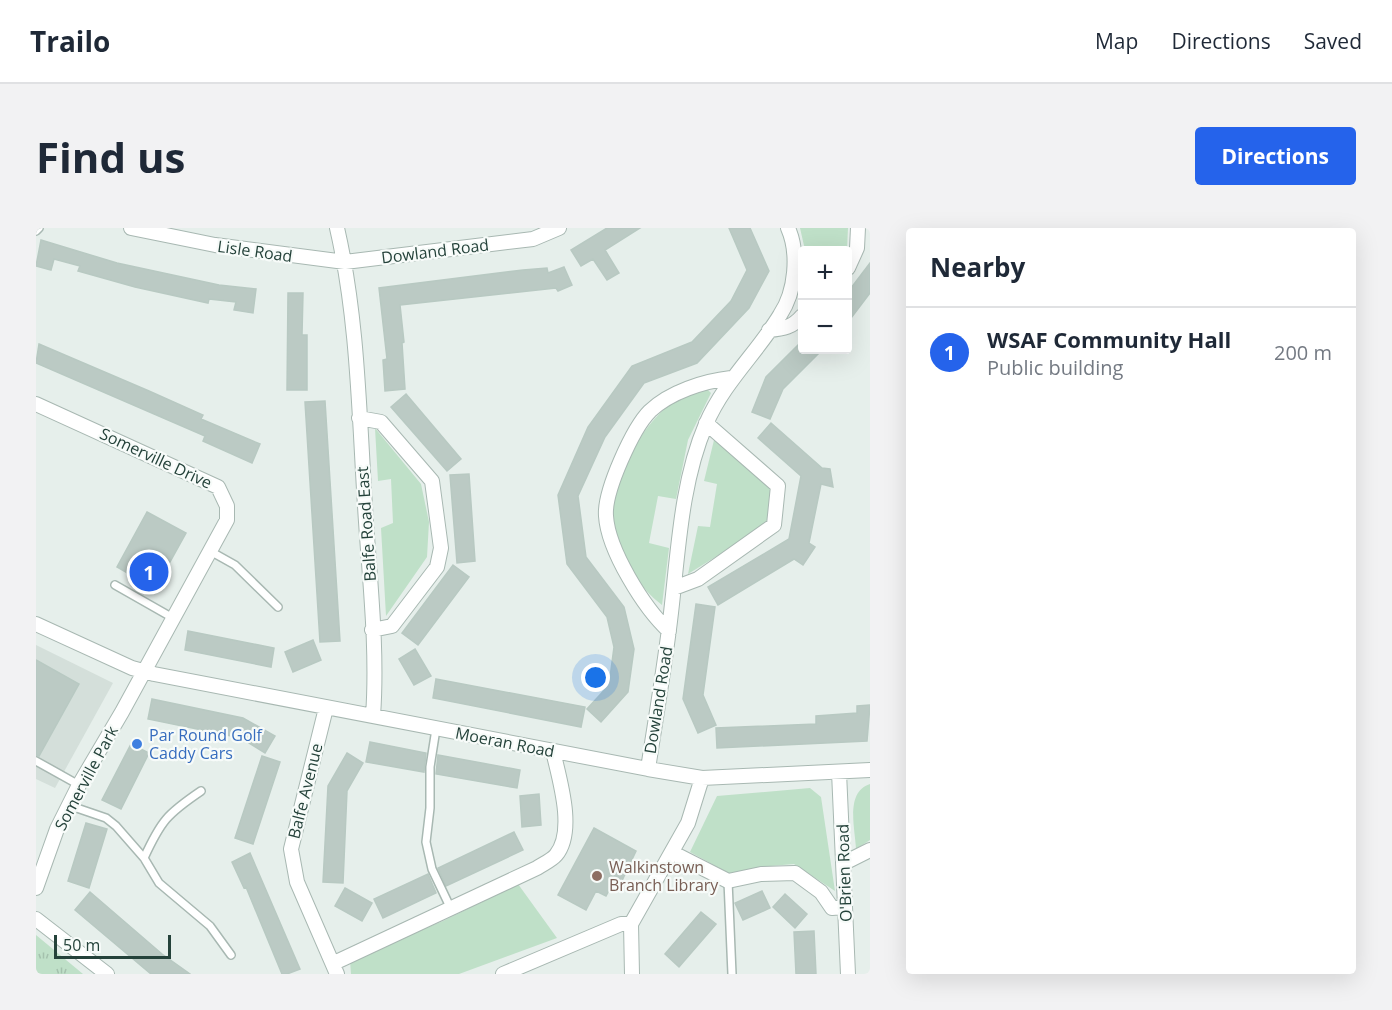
<!DOCTYPE html>
<meta charset="utf-8">
<style>
:root{--surface:#fff;--page:#f2f2f3;--text:#1f2937;--muted:#747a83;--line:#e0e1e3;--accent:#2563eb}
body{margin:0;font-family:"Open Sans",sans-serif;background:var(--page);color:var(--text)}
.controls{position:absolute;right:18px;top:18px;display:grid;overflow:hidden;border-radius:6px;box-shadow:0 6px 24px #0002}
.controls button{width:54px;height:54px;display:grid;place-items:center;padding:0;border:0;border-bottom:2px solid var(--line);background:var(--surface);color:var(--text);font:30px sans-serif}
.scale{position:absolute;left:18px;bottom:15px;width:117px;box-sizing:border-box;padding-left:6px;border:3px solid #24423a;border-top:0;font-size:16px;line-height:21px;white-space:nowrap;color:#24423a;-webkit-text-stroke:4px #f7fbf9;paint-order:stroke}
.you{position:absolute;left:560px;top:450px;width:21px;height:21px;margin:-15px;border:4px solid #fff;border-radius:50%;background:#1a73e8;box-shadow:0 0 0 9px #1a73e833}
.badge{display:grid;place-items:center;width:39px;height:39px;border-radius:50%;background:var(--accent);color:#fff;font-size:20px;font-weight:700}
.pin{position:absolute;translate:-50% -50%;border:3px solid #fff;box-shadow:0 2px 6px #0006}
.list{margin:0;padding:0;list-style:none}
h2{display:flex;justify-content:space-between;align-items:center;height:78px;margin:0;padding:0 24px;font-size:26px}
h2 small{font-size:20px;font-weight:400;color:var(--muted)}
.list li{display:grid;grid-template-columns:39px 1fr auto;gap:18px;align-items:center;box-sizing:border-box;height:90px;padding:0 24px;border-top:2px solid var(--line)}
.list b{display:block;font-size:22px;white-space:nowrap}
.list p{margin:0;font-size:20px;white-space:nowrap;color:var(--muted)}
.list em{font-size:20px;font-style:normal;color:var(--muted)}
.map{position:relative;flex:none;width:834px;height:746px;overflow:hidden;border-radius:6px}
header{display:flex;align-items:center;gap:36px;box-sizing:border-box;height:84px;padding:0 30px;background:var(--surface);border-bottom:2px solid var(--line)}
header strong{font-size:28px}
nav{display:flex;gap:33px;margin-inline-start:auto;font-size:21px}
.intro{display:flex;align-items:center;justify-content:space-between;box-sizing:border-box;height:144px;padding:0 36px}
h1{margin:0;font-size:42px}
.button{padding:15px 27px;border-radius:6px;background:var(--accent);color:#fff;font-size:21px;font-weight:700}
main{display:flex;gap:36px;padding:0 36px}
aside{flex:1;background:var(--surface);border-radius:6px;box-shadow:0 6px 24px #0002}
.map>svg:first-child{display:block}
.built{fill:#d4dfda}
.green{fill:#bfe0c8}
.park{fill:url(#park-tufts)}
.building{fill:#bbcac4;stroke:#b8c9c2;stroke-width:1.5}
.lines{fill:none;stroke-linecap:round;stroke-linejoin:round}
.service-casing{stroke:#a8b8b2;stroke-width:10}
.minor-casing{stroke:#a8b8b2;stroke-width:16}
.service{stroke:#fff;stroke-width:7}
.minor{stroke:#fff;stroke-width:14}
.shop-dot{fill:#3f7fe0;stroke:#f7fbf9;stroke-width:2}
.education-dot{fill:#8d6e63;stroke:#f7fbf9;stroke-width:2}
.labels{text-anchor:middle;dominant-baseline:central;stroke-width:4.5;stroke-linejoin:round;paint-order:stroke}
.street-label{font-size:16px;fill:#24423a;stroke:#f7fbf9}
.shop-label{font-size:16px;fill:#366cbe;stroke:#f7fbf9;text-anchor:start}
.education-label{font-size:16px;fill:#785e54;stroke:#f7fbf9;text-anchor:start}
</style>
<header>
<strong>Trailo</strong>
<nav><a>Map</a><a>Directions</a><a>Saved</a></nav>
</header>
<div class="intro"><h1>Find us</h1><a class="button">Directions</a></div>
<main>
<div class="map">
<svg width="834" height="746" viewBox="0 0 834 746">
<defs>
<pattern id="park-tufts" width="24" height="20" patternUnits="userSpaceOnUse" patternTransform="scale(1.5)"><rect width="24" height="20" fill="#bfe0c8"/><path d="M3 7l-1-3M5 7V3M7 7l1-3M15 17l-1-3M17 17v-4M19 17l1-3" fill="none" stroke="#a4c1ad"/></pattern>
</defs>
<rect width="100%" height="100%" fill="#e6efeb"/>
<path class="built" d="M 0,417 L 77,455 L 19,560 L 0,551 Z"/>
<path class="green" d="M 764,0 L 812,0 L 811,22 L 769,22 Z
M 670,160 L 675,165 L 652,212 L 640,271 L 622,268 L 613,315 L 633,320 L 626,377 C 614,368 607,359 598,347 C 588,331 578,317 576,298 C 571,258 603,201 633,177 C 644,169 658,164 670,160 Z
M 339,200 L 385,256 L 393,294 L 391,329 L 350,388 L 345,300 L 357,295 L 355,251 L 342,253 Z
M 679,208 L 735,257 L 739,282 L 723,302 L 652,346 L 662,298 L 674,299 L 681,256 L 668,253 Z
M 834,556 L 834,612 L 820,621 C 819,600 809,564 834,556 Z
M 774,560 L 785,569 L 799,663 L 758,636 L 723,639 L 698,648 L 654,624 L 681,568 Z
M 482,656 L 521,710 L 423,746 L 315,746 L 314,732 L 407,693 Z"/>
<path class="park" d="M 0,707 L 47,746 L 0,746 Z"/>
<path class="building" d="M 571,0 L 604,0 L 569,22 L 583,45 L 571,52 L 557,31 L 545,38 L 535,22 Z
M 693,0 L 714,0 L 733,43 L 713,80 L 661,135 L 608,155 L 569,209 L 542,268 L 550,329 L 588,379 L 598,421 L 592,464 L 565,494 L 551,481 L 573,457 L 578,419 L 571,389 L 531,336 L 522,267 L 552,199 L 596,138 L 656,114 L 695,73 L 711,42 Z
M 5,12 L 81,35 L 183,57 L 220,61 L 217,85 L 198,82 L 200,74 L 173,71 L 172,75 L 99,59 L 42,43 L 44,38 L 18,31 L 15,42 L 0,38 Z
M 834,35 L 834,65 L 812,94 L 812,64 Z
M 528,39 L 536,57 L 522,63 L 520,60 L 364,77 L 368,114 L 366,115 L 369,161 L 349,163 L 347,132 L 351,131 L 343,60 L 487,42 L 511,40 L 512,45 Z
M 252,65 L 267,65 L 266,107 L 271,107 L 271,162 L 251,162 Z
M 766,113 L 766,122 L 786,122 L 747,161 L 734,191 L 716,184 L 730,149 Z
M 3,116 L 113,163 L 167,187 L 165,191 L 224,216 L 216,235 L 167,213 L 169,208 L 0,135 Z
M 370,166 L 425,231 L 411,243 L 355,179 Z
M 289,173 L 304,413 L 284,414 L 269,174 Z
M 735,195 L 786,240 L 794,241 L 797,259 L 785,256 L 773,315 L 779,319 L 767,337 L 758,331 L 682,377 L 672,359 L 753,311 L 765,248 L 722,210 Z
M 433,246 L 439,333 L 421,335 L 414,247 Z
M 111,284 L 150,305 L 119,361 L 81,339 Z
M 417,337 L 433,349 L 382,417 L 366,405 Z
M 660,376 L 679,379 L 667,467 L 680,497 L 662,505 L 647,471 Z
M 152,403 L 238,420 L 235,439 L 149,422 Z
M 277,412 L 285,432 L 257,444 L 249,424 Z
M 379,421 L 395,448 L 378,457 L 363,431 Z
M 0,432 L 43,456 L 3,528 L 0,527 Z
M 400,451 L 549,479 L 545,499 L 397,470 Z
M 116,471 L 207,490 L 239,508 L 229,525 L 205,510 L 112,491 Z
M 834,477 L 831,513 L 681,520 L 680,500 L 780,496 L 780,488 L 821,485 L 821,478 Z
M 334,514 L 390,525 L 388,544 L 330,534 Z
M 95,516 L 113,525 L 85,581 L 66,572 Z
M 311,525 L 327,535 L 311,563 L 307,655 L 287,654 L 292,558 Z
M 402,527 L 484,542 L 481,560 L 400,546 Z
M 226,528 L 244,534 L 217,616 L 199,610 Z
M 503,566 L 505,597 L 486,599 L 484,568 Z
M 50,595 L 71,601 L 53,660 L 32,653 Z
M 558,600 L 600,623 L 583,659 L 577,655 L 570,668 L 560,663 L 550,682 L 522,667 Z
M 478,604 L 487,622 L 410,658 L 402,640 Z
M 214,625 L 264,741 L 251,746 L 246,746 L 210,659 L 208,660 L 196,634 Z
M 392,646 L 400,665 L 347,690 L 338,671 Z
M 309,660 L 336,675 L 326,693 L 299,678 Z
M 726,663 L 734,680 L 707,692 L 699,675 Z
M 54,664 L 126,726 L 154,746 L 115,746 L 39,682 Z
M 749,666 L 771,686 L 759,700 L 737,679 Z
M 665,684 L 680,696 L 643,739 L 629,726 Z
M 778,703 L 780,746 L 760,746 L 758,704 Z"/>
<g class="lines">
<defs>
<path id="service" d="M 0,3 L 3,0
M 174,323 L 199,337 L 242,379
M 79,357 L 137,390
M 400,501 L 394,539 L 394,580 L 390,614 L 396,641 L 415,681
M 0,533 L 43,557
M 32,577 L 70,590 L 80,598 L 108,630 L 123,655 L 174,698 L 195,727
M 108,630 C 125,593 131,586 165,563
M 692,653 L 696,746"/>
<path id="minor" d="M 95,0 L 179,17 L 309,34 L 497,11 L 523,0
M 301,0 C 322,91 323,185 329,278 C 333,347 342,419 337,488
M 812,40 L 821,20 L 822,0
M 733,102 C 747,101 757,99 766,88
M 0,176 L 182,259 L 191,278 L 191,292 L 86,484 L 43,557 L 21,601 L 0,660
M 323,190 L 345,194 L 396,253 L 405,320 L 401,339 L 356,398 L 336,402
M 638,360 L 662,351 L 738,297 L 742,258 L 670,195
M 0,396 L 96,440 L 118,446 L 612,541 L 666,550 L 834,542
M 633,403 C 608,380 572,322 570,288 C 568,263 597,200 614,183 C 634,164 668,153 695,150
M 290,480 L 255,621 L 261,654 L 301,746
M 612,541 C 619,495 627,448 633,401 C 642,334 643,259 670,196 C 688,154 721,125 744,87 C 760,63 763,25 752,0
M 803,544 L 812,746
M 637,625 L 692,653 L 725,646 L 759,645 L 785,664 L 796,680 L 809,679
M 808,635 L 834,622
M 0,691 L 71,746
M 595,696 L 652,595 L 666,550
M 595,696 L 596,746
M 298,735 L 501,640 C 507,636 516,632 520,627 C 540,603 523,550 517,523
M 467,746 L 585,696 L 595,696"/>
</defs>
<use href="#service" class="service-casing"/>
<use href="#minor" class="minor-casing"/>
<use href="#service" class="service"/>
<use href="#minor" class="minor"/>
</g>
<circle class="shop-dot" cx="101" cy="516" r="6"/>
<circle class="education-dot" cx="561" cy="648" r="6"/>
<g class="labels">
<g class="street-label">
<text transform="translate(219 23) rotate(8)">Lisle Road</text>
<text transform="translate(399 23) rotate(-7)">Dowland Road</text>
<text transform="translate(120 230) rotate(25)">Somerville Drive</text>
<text transform="translate(330 296) rotate(-94)">Balfe Road East</text>
<text transform="translate(622 472) rotate(-81)">Dowland Road</text>
<text transform="translate(469 514) rotate(11)">Moeran Road</text>
<text transform="translate(50 550) rotate(-62)">Somerville Park</text>
<text transform="translate(269 563) rotate(-76)">Balfe Avenue</text>
<text transform="translate(808 645) rotate(-92)">O'Brien Road</text>
</g>
<g class="shop-label">
<text x="113" y="507">Par Round Golf<tspan x="113" dy="18">Caddy Cars</tspan></text>
</g>
<g class="education-label">
<text x="573" y="639">Walkinstown<tspan x="573" dy="18">Branch Library</tspan></text>
</g>
</g>
</svg>
<div class="controls">
<button>+</button>
<button>−</button>
</div>
<div class="scale">50 m</div>
<div class="you"></div>
<div class="pin badge" style="left:113px;top:344px">1</div>
</div>
<aside>
<h2>Nearby<small></small></h2>
<ul class="list">
<li><span class="badge">1</span><div><b>WSAF Community Hall</b><p>Public building</p></div><em>200 m</em></li>
</ul>
</aside>
</main>
